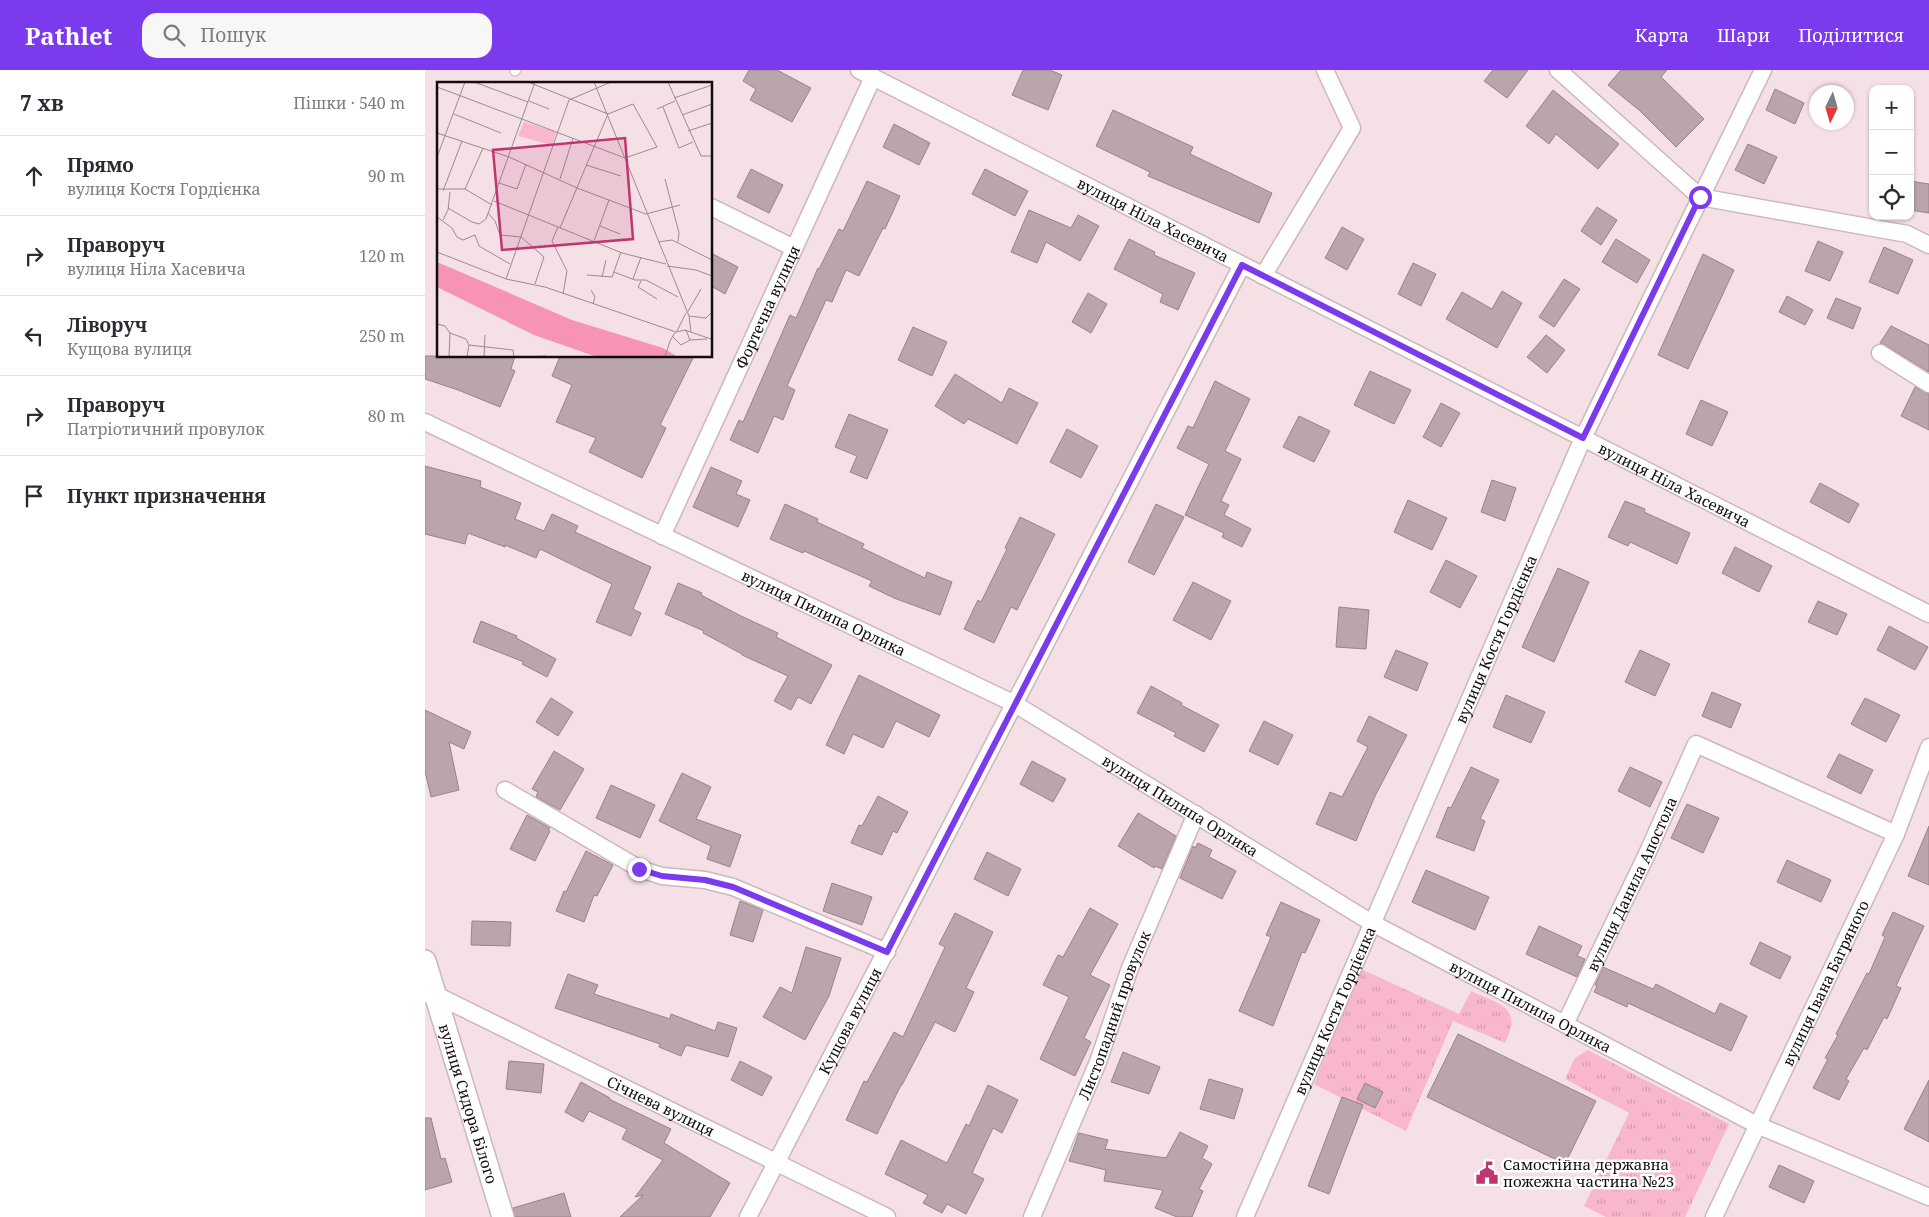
<!DOCTYPE html>
<html lang="uk">
<meta charset="utf-8">
<style>
:root{--surface:#fff;--page:#f7f7f7;--text:#2b2b33;--muted:#7c7c81;--line:#e1e1e2;--accent:#7c3aed}
body{margin:0;font-family:"Noto Serif",serif;background:var(--page);color:var(--text)}
.controls{position:absolute;right:15px;top:15px;display:grid;overflow:hidden;border-radius:10px;box-shadow:0 1px 4px #0004}
.controls button{width:45px;height:45px;display:grid;place-items:center;padding:0;border:0;border-bottom:1px solid var(--line);background:var(--surface);color:var(--text);font:25px sans-serif}
.compass{position:absolute;left:1384px;top:15px;width:45px;height:45px;border-radius:50%;background:var(--surface);box-shadow:0 1px 4px #0004;rotate:185deg}
.stop{position:absolute;width:15px;height:15px;margin:-11px;border:4px solid #7c3aed;border-radius:50%;background:#fff}
.stop.end{background:#7c3aed;border-color:#fff;box-shadow:0 1px 5px #0008}
.list{margin:0;padding:0;list-style:none}
h2{display:flex;justify-content:space-between;align-items:center;height:65px;margin:0;padding:0 20px;font-size:21px}
h2 small{font-size:16px;font-weight:400;color:var(--muted)}
.list li{display:grid;grid-template-columns:32px 1fr auto;gap:15px;align-items:center;box-sizing:border-box;height:80px;padding:0 20px;border-top:1px solid var(--line)}
.list b{display:block;font-size:19px;white-space:nowrap}
.list p{margin:0;font-size:16px;white-space:nowrap;color:var(--muted)}
.list em{font-size:16px;font-style:normal;color:var(--muted)}
.icon{flex:none;width:28px;height:28px;fill:none;stroke:currentColor;stroke-width:2;stroke-linecap:round;stroke-linejoin:round}
.map{position:relative;flex:none;width:1504px;height:1147px;overflow:hidden}
header{display:flex;align-items:center;gap:30px;box-sizing:border-box;height:70px;padding:0 25px;background:var(--accent);color:#fff}
header strong{font-size:24px}
nav{display:flex;gap:28px;margin-inline-start:auto;font-size:18px}
.search{width:350px;height:45px;background:var(--page);display:flex;align-items:center;gap:12px;box-sizing:border-box;padding:0 18px;border-radius:15px;color:var(--muted);font-size:19px}
main{display:flex}
aside{flex:1;background:var(--surface)}
.map>svg:first-child{display:block}
.grass{fill:url(#grass-tufts)}
.building{fill:#b9a5ab;stroke:#978388}
.lines{fill:none;stroke-linecap:round;stroke-linejoin:round}
.service-casing{stroke:#ccb7bd;stroke-width:11}
.minor-casing{stroke:#ccb7bd;stroke-width:19}
.tertiary-casing{stroke:#ccb7bd;stroke-width:24}
.service{stroke:#fff;stroke-width:9}
.minor{stroke:#fff;stroke-width:16}
.tertiary{stroke:#fff;stroke-width:21}
.route{stroke:#7c3aed;stroke-width:6}
.labels{text-anchor:middle;dominant-baseline:central;stroke-width:5;stroke-linejoin:round;paint-order:stroke}
.street-label{font-size:15px;fill:#130c0e;stroke:#fff}
.poi-label{font-size:15px;fill:#130c0e;stroke:#fff;text-anchor:start}
.inset-road{fill:none;stroke:#9b8b90;stroke-width:1}
.view{fill:#be3570;fill-opacity:0.15;stroke:#be3570;stroke-width:2.5}
.inset-edge{fill:none;stroke:#130c0e;stroke-width:2.5}
</style>
<header>
<strong>Pathlet</strong>
<div class="search"><svg class="icon" aria-label="search" viewBox="0 0 24 24"><circle cx="10" cy="10" r="6"/><path d="M15 15l6 6"/></svg>Пошук</div>
<nav><a>Карта</a><a>Шари</a><a>Поділитися</a></nav>
</header>
<main>
<aside>
<h2>7 хв<small>Пішки · 540 m</small></h2>
<ul class="list">
<li><svg class="icon" aria-label="ahead" viewBox="0 0 24 24"><path d="M12 20V5M6 11l6-6 6 6"/></svg><div><b>Прямо</b><p>вулиця Костя Гордієнка</p></div><em>90 m</em></li>
<li><svg class="icon" aria-label="right" viewBox="0 0 24 24"><path d="M7 20v-9h11M14 6l5 5-5 5"/></svg><div><b>Праворуч</b><p>вулиця Ніла Хасевича</p></div><em>120 m</em></li>
<li><svg class="icon" aria-label="left" viewBox="0 0 24 24"><path d="M17 20v-9H6M10 6l-5 5 5 5"/></svg><div><b>Ліворуч</b><p>Кущова вулиця</p></div><em>250 m</em></li>
<li><svg class="icon" aria-label="right" viewBox="0 0 24 24"><path d="M7 20v-9h11M14 6l5 5-5 5"/></svg><div><b>Праворуч</b><p>Патріотичний провулок</p></div><em>80 m</em></li>
<li><svg class="icon" aria-label="arrive" viewBox="0 0 24 24"><path d="M6 21V4h12l-3 4 3 4H6"/></svg><div><b>Пункт призначення</b></div></li>
</ul>
</aside>
<div class="map">
<svg width="1504" height="1147" viewBox="0 0 1504 1147">
<defs>
<pattern id="grass-tufts" width="24" height="20" patternUnits="userSpaceOnUse" patternTransform="scale(1.25)"><rect width="24" height="20" fill="#f8b7cb"/><path d="M3 7l-1-3M5 7V3M7 7l1-3M15 17l-1-3M17 17v-4M19 17l1-3" fill="none" stroke="#d49cad"/></pattern>
</defs>
<rect width="100%" height="100%" fill="#f5e0e6"/>
<path class="grass" d="M 936,899 L 1034,944 L 1046,921 C 1075,935 1098,936 1080,973 L 1028,951 L 981,1061 L 889,1014 Z
M 1163,980 L 1304,1054 L 1260,1147 L 1181,1147 L 1159,1136 L 1204,1043 L 1140,1009 L 1150,988 Z"/>
<path class="building" d="M 324,0 L 352,0 L 386,18 L 367,52 L 325,30 L 331,19 L 318,11 Z
M 598,0 L 625,0 L 637,5 L 623,40 L 587,25 Z
M 1068,0 L 1103,0 L 1082,28 L 1059,11 Z
M 1196,0 L 1242,0 L 1236,7 L 1279,49 L 1251,77 L 1214,40 L 1183,15 Z
M 1350,19 L 1379,33 L 1370,54 L 1341,40 Z
M 1128,20 L 1194,74 L 1173,99 L 1131,64 L 1124,74 L 1101,56 Z
M 688,40 L 768,77 L 765,84 L 847,123 L 834,153 L 723,106 L 725,102 L 671,76 Z
M 469,54 L 505,73 L 494,95 L 458,77 Z
M 1323,74 L 1352,87 L 1339,114 L 1310,100 Z
M 326,99 L 358,115 L 344,143 L 312,127 Z
M 560,99 L 603,121 L 590,146 L 547,124 Z
M 442,111 L 475,126 L 460,159 L 458,158 L 434,206 L 421,200 L 407,232 L 401,230 L 362,316 L 370,320 L 358,350 L 349,346 L 333,383 L 305,370 L 314,350 L 318,352 L 365,245 L 371,248 L 393,198 L 394,199 L 414,159 L 418,161 Z
M 1485,111 L 1504,114 L 1504,143 L 1485,140 Z
M 1172,137 L 1192,150 L 1176,175 L 1156,161 Z
M 604,140 L 646,158 L 653,145 L 674,156 L 655,191 L 621,172 L 612,193 L 586,182 Z
M 917,157 L 939,169 L 922,200 L 900,188 Z
M 704,169 L 730,182 L 729,185 L 770,203 L 753,240 L 735,232 L 738,224 L 689,199 Z
M 1191,169 L 1225,190 L 1212,213 L 1177,192 Z
M 1393,171 L 1418,182 L 1405,211 L 1380,201 Z
M 1459,177 L 1488,190 L 1473,224 L 1444,212 Z
M 286,183 L 313,197 L 300,224 L 286,216 Z
M 1278,184 L 1309,200 L 1263,299 L 1233,285 Z
M 988,193 L 1011,204 L 996,236 L 973,224 Z
M 1139,209 L 1155,219 L 1129,257 L 1114,247 Z
M 1077,221 L 1097,233 L 1072,278 L 1021,249 L 1037,222 L 1067,239 Z
M 663,223 L 682,234 L 666,263 L 647,252 Z
M 1362,226 L 1388,240 L 1380,255 L 1354,242 Z
M 1411,228 L 1436,238 L 1428,259 L 1402,248 Z
M 1466,256 L 1504,275 L 1504,302 L 1460,275 L 1455,273 Z
M 488,257 L 522,272 L 507,306 L 473,290 Z
M 1121,265 L 1140,280 L 1122,303 L 1102,287 Z
M 0,286 L 90,286 L 86,299 L 90,301 L 75,337 L 33,320 L 0,309 Z
M 135,286 L 269,286 L 235,355 L 241,358 L 217,408 L 164,382 L 171,368 L 131,352 L 147,315 L 127,306 Z
M 945,301 L 986,320 L 969,354 L 929,335 Z
M 530,304 L 577,333 L 584,318 L 613,333 L 592,374 L 543,349 L 539,354 L 510,336 Z
M 790,311 L 825,329 L 800,381 L 816,389 L 796,431 L 804,435 L 799,445 L 826,459 L 817,477 L 797,467 L 799,463 L 760,445 L 784,394 L 752,378 L 763,356 L 768,358 Z
M 1490,317 L 1504,324 L 1504,360 L 1476,346 Z
M 1276,330 L 1303,342 L 1287,376 L 1261,364 Z
M 1016,333 L 1035,343 L 1016,377 L 998,367 Z
M 424,344 L 463,360 L 442,409 L 425,402 L 432,386 L 410,377 Z
M 874,346 L 905,361 L 889,392 L 858,377 Z
M 642,359 L 673,376 L 656,408 L 625,392 Z
M 0,396 L 56,411 L 55,417 L 96,433 L 90,449 L 119,461 L 127,444 L 153,456 L 150,462 L 226,497 L 208,539 L 216,543 L 206,566 L 171,552 L 187,514 L 115,479 L 111,488 L 80,475 L 80,477 L 43,463 L 40,474 L 0,464 Z
M 286,397 L 317,411 L 311,424 L 325,430 L 313,457 L 268,437 Z
M 1067,410 L 1091,418 L 1080,451 L 1056,442 Z
M 1395,413 L 1434,434 L 1424,453 L 1385,432 Z
M 983,430 L 1022,448 L 1007,480 L 969,462 Z
M 1200,431 L 1220,439 L 1219,442 L 1265,463 L 1252,494 L 1205,472 L 1203,476 L 1183,467 Z
M 360,434 L 393,449 L 392,452 L 439,474 L 437,478 L 500,508 L 502,502 L 527,512 L 515,545 L 469,528 L 444,516 L 447,511 L 379,481 L 378,483 L 345,469 Z
M 731,434 L 759,447 L 729,505 L 703,492 Z
M 595,447 L 630,464 L 592,540 L 586,537 L 569,573 L 539,559 L 553,530 L 556,532 L 582,479 L 580,478 Z
M 1310,477 L 1347,496 L 1334,522 L 1297,503 Z
M 1021,490 L 1052,506 L 1035,538 L 1005,522 Z
M 1133,498 L 1164,512 L 1129,592 L 1097,577 Z
M 768,512 L 806,531 L 786,570 L 748,550 Z
M 253,513 L 277,523 L 276,525 L 316,546 L 353,563 L 351,567 L 407,595 L 386,634 L 373,627 L 366,640 L 349,631 L 363,606 L 317,585 L 317,584 L 278,563 L 279,561 L 240,544 Z
M 1393,531 L 1422,544 L 1412,565 L 1383,552 Z
M 914,537 L 944,540 L 941,579 L 911,577 Z
M 56,551 L 92,566 L 91,568 L 131,589 L 122,607 L 97,594 L 99,592 L 48,572 Z
M 1464,556 L 1503,577 L 1490,600 L 1452,580 Z
M 971,580 L 1003,593 L 992,621 L 959,607 Z
M 1215,580 L 1245,594 L 1230,626 L 1200,612 Z
M 434,605 L 515,645 L 504,667 L 471,651 L 458,678 L 428,664 L 419,684 L 401,675 Z
M 726,616 L 757,633 L 756,635 L 794,655 L 779,682 L 749,666 L 751,663 L 712,643 Z
M 1287,622 L 1316,634 L 1306,658 L 1277,646 Z
M 1081,625 L 1120,642 L 1106,673 L 1068,657 Z
M 126,628 L 148,642 L 133,666 L 111,652 Z
M 1440,628 L 1475,645 L 1461,672 L 1426,654 Z
M 0,640 L 46,662 L 39,679 L 24,672 L 34,720 L 6,727 L 0,701 Z
M 944,646 L 982,665 L 950,726 L 931,771 L 891,754 L 905,722 L 917,727 L 943,677 L 932,671 Z
M 839,651 L 868,665 L 853,695 L 824,681 Z
M 129,681 L 159,699 L 135,740 L 111,727 L 113,722 L 107,719 Z
M 1414,684 L 1448,700 L 1436,724 L 1402,707 Z
M 607,691 L 641,709 L 628,732 L 595,714 Z
M 1046,697 L 1074,710 L 1055,749 L 1060,751 L 1049,781 L 1011,767 L 1023,737 L 1026,738 Z
M 1205,697 L 1237,712 L 1225,737 L 1193,721 Z
M 257,703 L 286,717 L 271,749 L 316,765 L 305,797 L 282,789 L 286,776 L 234,751 Z
M 186,715 L 230,735 L 215,768 L 171,748 Z
M 453,726 L 483,742 L 472,763 L 468,761 L 457,785 L 426,773 L 434,755 L 437,756 Z
M 1262,734 L 1294,748 L 1278,783 L 1246,768 Z
M 713,743 L 751,766 L 737,799 L 730,796 L 729,798 L 693,776 Z
M 102,745 L 125,758 L 123,760 L 125,761 L 110,791 L 85,779 Z
M 1504,756 L 1504,815 L 1483,806 Z
M 773,773 L 787,780 L 784,787 L 811,801 L 797,829 L 755,808 L 768,776 L 770,778 Z
M 161,781 L 188,795 L 172,826 L 169,825 L 159,852 L 131,841 L 139,821 L 141,822 Z
M 562,782 L 596,799 L 583,826 L 549,809 Z
M 1362,790 L 1406,810 L 1396,832 L 1352,812 Z
M 1001,800 L 1064,827 L 1050,860 L 987,832 Z
M 407,813 L 447,827 L 437,855 L 398,841 Z
M 315,831 L 338,840 L 328,872 L 305,865 Z
M 856,832 L 895,850 L 880,883 L 877,882 L 848,956 L 814,941 L 846,867 L 841,865 Z
M 665,838 L 693,854 L 665,905 L 685,915 L 659,968 L 666,972 L 650,1006 L 615,989 L 644,927 L 618,915 L 633,885 L 638,887 Z
M 1468,842 L 1499,856 L 1471,916 L 1476,918 L 1462,949 L 1459,947 L 1442,980 L 1439,978 L 1421,1009 L 1424,1011 L 1414,1030 L 1388,1018 L 1403,989 L 1400,988 L 1413,965 L 1411,964 L 1442,903 L 1444,904 L 1460,867 L 1457,865 Z
M 530,843 L 568,862 L 541,918 L 549,922 L 530,962 L 510,952 L 477,1015 L 476,1015 L 452,1064 L 421,1050 L 439,1011 L 442,1012 L 469,962 L 478,967 L 520,877 L 514,874 Z
M 47,851 L 86,852 L 85,876 L 46,875 Z
M 1114,856 L 1157,876 L 1152,886 L 1160,889 L 1152,907 L 1101,884 Z
M 1335,872 L 1366,887 L 1355,909 L 1325,894 Z
M 381,877 L 416,888 L 404,926 L 380,970 L 338,947 L 355,917 L 367,923 Z
M 1178,897 L 1228,919 L 1231,914 L 1290,944 L 1295,933 L 1322,946 L 1306,981 L 1203,933 L 1202,937 L 1169,922 L 1172,916 L 1170,915 Z
M 143,904 L 173,915 L 169,924 L 245,949 L 246,944 L 290,961 L 293,952 L 312,958 L 303,987 L 261,975 L 256,986 L 234,977 L 235,974 L 130,938 Z
M 1033,964 L 1171,1031 L 1140,1094 L 1002,1027 Z
M 698,982 L 735,997 L 724,1024 L 686,1012 Z
M 84,991 L 119,994 L 116,1023 L 81,1019 Z
M 315,991 L 347,1007 L 337,1026 L 306,1010 Z
M 784,1009 L 818,1019 L 809,1049 L 775,1039 Z
M 1504,1010 L 1504,1072 L 1479,1059 Z
M 156,1012 L 185,1028 L 184,1029 L 246,1059 L 239,1073 L 305,1113 L 285,1147 L 195,1147 L 218,1125 L 210,1127 L 238,1090 L 197,1069 L 202,1059 L 164,1041 L 158,1052 L 140,1042 Z
M 940,1013 L 958,1022 L 950,1038 L 932,1029 Z
M 563,1015 L 593,1030 L 577,1063 L 568,1058 L 547,1103 L 559,1109 L 541,1144 L 522,1134 L 517,1143 L 498,1133 L 503,1125 L 460,1104 L 476,1070 L 522,1093 L 541,1054 L 544,1056 Z
M 917,1027 L 938,1035 L 904,1124 L 883,1116 Z
M 0,1048 L 6,1048 L 16,1089 L 20,1088 L 27,1112 L 0,1120 Z
M 755,1062 L 783,1076 L 777,1088 L 787,1094 L 774,1119 L 778,1121 L 767,1147 L 752,1147 L 730,1138 L 738,1120 L 679,1111 L 681,1100 L 644,1091 L 654,1063 L 683,1070 L 680,1079 L 741,1088 Z
M 1354,1095 L 1389,1111 L 1379,1133 L 1344,1117 Z
M 139,1123 L 146,1147 L 90,1147 L 88,1138 Z"/>
<g class="lines">
<defs>
<path id="service" d="M 90,1 L 91,0"/>
<g id="minor">
<path id="s1" d="M 434,0 L 1504,544"/>
<path d="M 1133,0 L 1275,127 L 1482,164 L 1504,175"/>
<path d="M 286,137 L 369,178"/>
<path d="M 838,206 L 927,58 L 900,0"/>
<path d="M 1455,283 L 1504,314"/>
<path id="s2" d="M 0,352 L 590,634 L 947,853 L 1332,1055 L 1504,1127"/>
<path id="s3" d="M 237,466 L 448,7"/>
<path d="M 80,720 L 215,799 L 237,806 L 280,810 L 308,817 L 462,882"/>
<path id="s4" d="M 4,925 L 9,924 L 462,1147"/>
<path id="s5" d="M 1140,954 L 1221,786 L 1271,674 L 1471,764"/>
<path id="s6" d="M 323,1147 L 817,195"/>
<path id="s7" d="M 607,1147 L 673,992 L 705,898 L 771,744"/>
<path id="s8" d="M 820,1147 L 1158,368 L 1338,0"/>
<path id="s9" d="M 1289,1147 L 1471,764 L 1504,677"/>
</g>
<g id="tertiary">
<path id="s10" d="M 0,891 L 78,1147"/>
</g>
</defs>
<use href="#service" class="service-casing"/>
<use href="#minor" class="minor-casing"/>
<use href="#tertiary" class="tertiary-casing"/>
<use href="#service" class="service"/>
<use href="#minor" class="minor"/>
<use href="#tertiary" class="tertiary"/>
</g>
<g class="lines">
<path class="route" d="M 214,799 L 237,806 L 280,810 L 308,817 L 462,882 L 817,195 L 1158,368 L 1275,127"/>
</g>
<defs>
<symbol id="civic-bare" viewBox="-9 -9 18 18"><path d="M-.6-6.5H3V-4.5H.6V-3L4-1V1h2V6H-6V1h2V-1L-.6-3ZM-1.2 2.5V6h2.4V2.5Z" fill="#be3570" stroke="#fff" stroke-width="2.5" paint-order="stroke"/></symbol>
</defs>
<g fill-rule="evenodd">
<use href="#civic-bare" x="1046" y="1087" width="32" height="32"/>
</g>
<g class="labels">
<g class="street-label">
<text stroke="none"><textPath href="#s1" startOffset="330">вулиця Ніла Хасевича</textPath></text>
<text stroke="none"><textPath href="#s3" startOffset="252">Фортечна вулиця</textPath></text>
<text stroke="none"><textPath href="#s1" startOffset="915">вулиця Ніла Хасевича</textPath></text>
<text stroke="none"><textPath href="#s2" startOffset="442">вулиця Пилипа Орлика</textPath></text>
<text stroke="none"><textPath href="#s8" startOffset="630">вулиця Костя Гордієнка</textPath></text>
<text stroke="none"><textPath href="#s2" startOffset="848">вулиця Пилипа Орлика</textPath></text>
<text stroke="none"><textPath href="#s5" startOffset="155">вулиця Данила Апостола</textPath></text>
<text stroke="none"><textPath href="#s9" startOffset="259">вулиця Івана Багряного</textPath></text>
<text stroke="none"><textPath href="#s2" startOffset="1252">вулиця Пилипа Орлика</textPath></text>
<text stroke="none"><textPath href="#s8" startOffset="225">вулиця Костя Гордієнка</textPath></text>
<text stroke="none"><textPath href="#s7" startOffset="218">Листопадний провулок</textPath></text>
<text stroke="none"><textPath href="#s6" startOffset="221">Кущова вулиця</textPath></text>
<text stroke="none"><textPath href="#s10" startOffset="149">вулиця Сидора Білого</textPath></text>
<text stroke="none"><textPath href="#s4" startOffset="258">Січнева вулиця</textPath></text>
</g>
<g class="poi-label">
<text x="1078" y="1094">Самостійна державна<tspan x="1078" dy="17">пожежна частина №23</tspan></text>
</g>
</g>
<g transform="translate(12 12)">
<rect width="275" height="275" fill="#f5e0e6"/>
<path d="M 87,40 L 119,50 L 115,63 L 81,54 Z" fill="#f8b7cb"/>
<path d="M 0,180 L 135,238 L 226,266 L 241,275 L 160,275 L 97,253 L 0,205 Z" fill="#f793b5"/>
<path class="inset-road" d="M 37,0 L 91,20M 91,0 L 171,32M 157,0 L 252,234 L 254,250M 231,0 L 264,74 L 275,74M 0,5 L 188,76 L 220,65 L 196,22 L 171,32M 237,16 L 275,3M 132,18 L 174,0M 92,19 L 112,27M 226,25 L 242,66 L 256,60M 220,27 L 238,19M 17,32 L 64,51M 245,33 L 275,22M 251,49 L 275,41M 0,51 L 72,75 L 140,106 L 209,132 L 243,123M 0,75 L 28,0M 149,83 L 184,94M 123,97 L 136,56M 228,97 L 242,151 L 241,160M 62,101 L 80,107 L 89,82M 0,107 L 28,107 L 55,123M 28,107 L 46,66M 6,109 L 25,59M 57,119 L 185,171 L 229,182M 11,126 L 35,140 L 42,142 L 49,137 L 98,0M 51,131 L 58,139 L 63,153 L 84,155 L 107,175 L 98,202M 0,135 L 15,146 L 20,155 L 26,158 L 38,153 L 42,164 L 73,182M 6,138 L 11,128 L 13,110M 163,144 L 183,152M 121,145 L 115,159 L 130,189 L 126,212M 123,146 L 171,32M 157,159 L 172,118M 221,160 L 235,158 L 275,178M 0,170 L 69,197 L 108,205 L 239,250M 230,184 L 259,188 L 275,194M 177,190 L 198,198 L 209,198 L 241,215M 150,193 L 175,195 L 184,170M 165,195 L 169,178M 69,197 L 132,18M 196,197 L 204,175M 204,199 L 201,205 L 220,217M 154,208 L 158,215 L 156,222M 250,231 L 264,207M 252,234 L 269,236 L 275,230M 0,242 L 8,244 L 13,251 L 12,275M 248,248 L 274,257M 240,249 L 249,231M 13,251 L 29,257 L 32,263 L 30,275M 253,258 L 270,257M 32,263 L 76,268 L 77,275M 47,275 L 48,253M 83,275 L 109,274M 228,275 L 233,259 L 237,252 L 239,250 L 249,248 L 253,258 L 244,263 L 236,255"/>
<path class="view" d="M 188,56 L 196,157 L 65,168 L 56,68 Z"/>
<rect width="275" height="275" class="inset-edge"/>
</g>
</svg>
<div class="controls">
<button>+</button>
<button>−</button>
<button><svg class="icon" aria-label="locate" viewBox="0 0 24 24"><circle cx="12" cy="12" r="6"/><path d="M12 2v4M12 18v4M2 12h4M18 12h4"/></svg></button>
</div>
<svg class="compass" viewBox="-18 -18 36 36"><path d="M0-13l5 13h-10z" fill="#e53935"/><path d="M0 13l5-13h-10z" fill="#7c7c81"/></svg>
<div class="stop" style="left:1275px;top:127px"></div>
<div class="stop end" style="left:214px;top:799px"></div>
</div>
</main>
